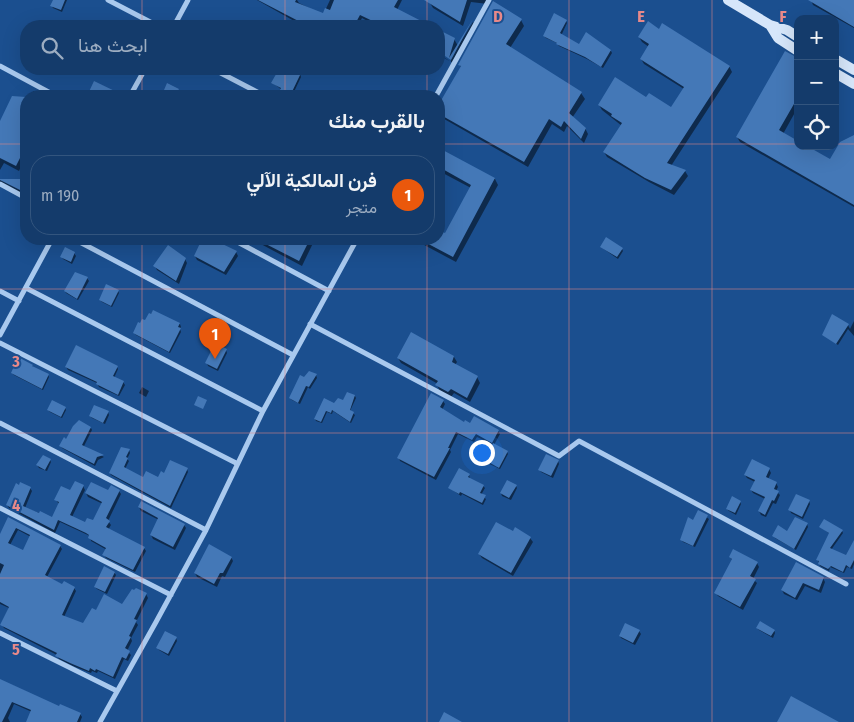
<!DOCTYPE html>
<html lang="ar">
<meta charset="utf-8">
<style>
:root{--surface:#143b6b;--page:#214673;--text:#f1f3f6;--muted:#9dadc1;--line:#33557e;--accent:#ea580c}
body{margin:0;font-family:"Fira Sans Condensed",Vazirmatn,sans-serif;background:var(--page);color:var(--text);direction:rtl}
.controls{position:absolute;right:15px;top:15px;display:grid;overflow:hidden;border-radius:10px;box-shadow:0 5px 20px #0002}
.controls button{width:45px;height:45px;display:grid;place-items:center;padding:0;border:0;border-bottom:1px solid var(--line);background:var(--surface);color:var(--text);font:25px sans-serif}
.you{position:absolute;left:481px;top:452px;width:18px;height:18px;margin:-12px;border:4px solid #fff;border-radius:50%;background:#1a73e8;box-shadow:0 0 0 8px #1a73e833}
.badge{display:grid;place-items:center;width:32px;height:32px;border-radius:50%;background:var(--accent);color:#fff;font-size:16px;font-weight:700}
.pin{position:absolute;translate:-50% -41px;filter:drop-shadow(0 1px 2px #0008)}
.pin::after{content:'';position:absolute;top:26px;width:18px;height:15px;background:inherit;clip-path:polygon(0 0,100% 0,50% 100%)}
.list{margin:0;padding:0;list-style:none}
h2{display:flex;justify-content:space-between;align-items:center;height:65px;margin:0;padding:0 20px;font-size:21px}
h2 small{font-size:16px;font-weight:400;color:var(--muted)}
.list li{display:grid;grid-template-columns:32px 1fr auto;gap:15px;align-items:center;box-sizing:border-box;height:80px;margin:0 10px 10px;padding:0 10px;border:1px solid var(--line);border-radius:20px}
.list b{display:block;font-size:19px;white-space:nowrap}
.list p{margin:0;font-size:16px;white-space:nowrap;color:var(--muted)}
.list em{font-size:16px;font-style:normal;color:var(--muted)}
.icon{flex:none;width:28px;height:28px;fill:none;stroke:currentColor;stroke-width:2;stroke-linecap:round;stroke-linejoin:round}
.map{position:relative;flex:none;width:854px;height:722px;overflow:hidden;direction:ltr}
.search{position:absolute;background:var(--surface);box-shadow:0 5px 20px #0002;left:20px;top:20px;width:425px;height:55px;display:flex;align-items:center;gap:12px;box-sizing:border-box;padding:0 18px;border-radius:20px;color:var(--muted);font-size:19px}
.panel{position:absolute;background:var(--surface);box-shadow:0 5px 20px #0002;left:20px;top:90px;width:425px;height:155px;border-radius:20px;direction:rtl}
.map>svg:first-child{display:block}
.shadow{fill:#0007;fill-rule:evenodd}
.building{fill:#4478b7;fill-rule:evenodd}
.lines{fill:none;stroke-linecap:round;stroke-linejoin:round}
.minor{stroke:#a9c9ee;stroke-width:5}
.secondary{stroke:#d6e6fa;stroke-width:10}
.grid{fill:none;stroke:#e88989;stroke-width:1;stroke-opacity:0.55}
.grid-label{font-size:16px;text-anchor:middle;font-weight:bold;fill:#e88989;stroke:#1b4f8f;stroke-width:4;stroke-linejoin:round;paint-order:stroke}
</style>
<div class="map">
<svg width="854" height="722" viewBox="0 0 854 722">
<rect width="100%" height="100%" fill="#1b4f8f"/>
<path class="shadow" d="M 54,0 L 67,0 L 62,12 L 53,8 L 52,6 Z
M 257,0 L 297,0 L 299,3 L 323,15 L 330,0 L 402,0 L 397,10 L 429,26 L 376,26 L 362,18 L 358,26 L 303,26 Z
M 431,0 L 486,0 L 488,4 L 471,2 L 463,26 L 433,8 L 430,3 Z
M 811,0 L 854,0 L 854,28 L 813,5 Z
M 521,20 L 524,26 L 510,48 L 581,93 L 585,99 L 572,118 L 585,128 L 588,134 L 584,143 L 567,126 L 564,132 L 552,124 L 528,167 L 439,116 L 439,107 L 461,67 L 460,65 Z
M 566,21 L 567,23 L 561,36 L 580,46 L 595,42 L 611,51 L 612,53 L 603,68 L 587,59 L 559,46 L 557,43 L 546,38 L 544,36 Z
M 473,22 L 475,24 L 453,63 L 444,58 L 443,61 L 439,59 L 439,54 L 451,62 L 451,59 L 439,51 L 439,31 L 454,39 L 458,46 Z
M 639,37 L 729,66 L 732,72 L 671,166 L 685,171 L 688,176 L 674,195 L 649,182 L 607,157 L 604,152 L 622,126 L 602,110 L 599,105 L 646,99 L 672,109 L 684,89 L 644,64 L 641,59 L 649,47 L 642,42 Z
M 798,59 L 798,107 L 783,134 L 798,146 L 831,161 L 854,137 L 854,207 L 740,142 L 737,137 Z
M 246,69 L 255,69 L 252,74 Z
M 269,69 L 288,69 L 300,74 L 301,77 L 292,96 L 279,96 L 282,90 L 273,83 L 278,73 Z
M 168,85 L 178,90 L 179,92 L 177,96 L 162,96 Z
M 33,91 L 44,96 L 33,96 Z
M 13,98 L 26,98 L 26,156 L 19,171 L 4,163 L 0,170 L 0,121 L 1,121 Z
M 439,149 L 495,179 L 498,185 L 456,262 L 413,239 L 439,239 L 439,231 L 446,235 L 471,188 L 439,171 Z
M 0,180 L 26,181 L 26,197 L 0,182 Z
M 83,239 L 91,239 L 89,242 Z
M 203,239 L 210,239 L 236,252 L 238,256 L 226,275 L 197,260 L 195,256 Z
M 255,239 L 315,239 L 302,266 L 257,242 Z
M 601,247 L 622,249 L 623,251 L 618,259 Z
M 74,253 L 76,256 L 72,264 L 63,259 L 62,257 Z
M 185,259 L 187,263 L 179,284 L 157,270 L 155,266 Z
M 87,278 L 89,281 L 78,300 L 66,293 L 65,291 Z
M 118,291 L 119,293 L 112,307 L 102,302 L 100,300 Z
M 153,311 L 180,324 L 181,327 L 180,329 L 181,332 L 170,353 L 136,335 L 134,333 L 146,322 Z
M 854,321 L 854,336 L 848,329 L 838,345 L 824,335 L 848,325 L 850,329 Z
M 412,334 L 454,357 L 457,362 L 455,365 L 477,377 L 480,383 L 470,402 L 454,393 L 451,397 L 440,391 L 437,385 L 438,384 L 401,363 L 398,358 Z
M 226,350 L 227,353 L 218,371 L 208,366 L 207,363 Z
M 32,366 L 34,368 L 48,375 L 49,377 L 43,390 L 14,375 L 12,373 Z
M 66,367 L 117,367 L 118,369 L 114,378 L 123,382 L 125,385 L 119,396 L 99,387 L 97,383 L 68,370 Z
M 316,375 L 317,378 L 310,389 L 308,387 L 300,404 L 292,400 L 290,398 L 305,378 Z
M 142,387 L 149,391 L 146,397 L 139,393 Z
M 355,396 L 356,398 L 350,411 L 355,415 L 351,423 L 333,411 L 332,414 L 327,412 L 322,423 L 316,421 L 315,419 L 334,404 Z
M 443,401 L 445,404 L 442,410 L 465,424 L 498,431 L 500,434 L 494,445 L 507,452 L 508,454 L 500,469 L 487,463 L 486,460 L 494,445 L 477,437 L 474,442 L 458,434 L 450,450 L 451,452 L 436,480 L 400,461 L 399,458 Z
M 65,408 L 66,410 L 62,418 L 50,412 L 48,410 Z
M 108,412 L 109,415 L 105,424 L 92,418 L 90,416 Z
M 91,428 L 92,430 L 84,446 L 104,457 L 98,460 L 95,466 L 62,448 L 61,446 L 67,440 Z
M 129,450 L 130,453 L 127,459 L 129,461 L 125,469 L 144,479 L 159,478 L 165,475 L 187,469 L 188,472 L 171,508 L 111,475 L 110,473 Z
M 50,460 L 51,462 L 47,471 L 39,468 L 37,465 Z
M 558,461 L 559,464 L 553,478 L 541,472 L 540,470 Z
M 769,469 L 771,473 L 768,479 L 776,483 L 778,487 L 776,491 L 780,495 L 776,504 L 773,503 L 766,517 L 761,515 L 759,511 L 765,499 L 753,493 L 751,490 L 755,482 L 747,478 L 745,475 Z
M 469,475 L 470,479 L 483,486 L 485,488 L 481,495 L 486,499 L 483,505 L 462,494 L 461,496 L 450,488 Z
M 83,486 L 85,490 L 72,517 L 86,524 L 93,522 L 103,504 L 88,497 L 86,493 L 119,491 L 121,494 L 108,521 L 111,525 L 108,530 L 144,548 L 146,551 L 135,572 L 106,558 L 104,555 L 107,550 L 91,541 L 90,536 L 60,522 L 55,533 L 9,508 L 7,505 L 30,488 L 32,491 L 25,508 L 53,518 L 59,504 L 56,500 Z
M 516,486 L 517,488 L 511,500 L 502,496 L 501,493 Z
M 809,501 L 810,504 L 803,519 L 791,513 L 790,510 Z
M 740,502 L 741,504 L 736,515 L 729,511 L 727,509 Z
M 139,507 L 184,525 L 186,528 L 175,550 L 153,539 L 151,535 L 159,520 L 141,511 Z
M 699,512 L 709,519 L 695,547 L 683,542 L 681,539 L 688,519 L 694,521 Z
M 9,519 L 60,546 L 62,549 L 47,577 L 63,585 L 74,588 L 76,591 L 64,617 L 83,625 L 96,612 L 123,605 L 136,589 L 146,594 L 148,598 L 136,622 L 138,625 L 131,638 L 132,641 L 127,651 L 131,655 L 128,661 L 124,659 L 115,679 L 98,671 L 97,673 L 92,671 L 91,673 L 73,666 L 59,659 L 57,655 L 4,628 L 2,625 L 9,608 L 0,604 L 0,537 ZM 18,530 L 31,537 L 23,552 L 10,545 Z
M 807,524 L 808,527 L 796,550 L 775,538 L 774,536 L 788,533 Z
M 821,527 L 842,531 L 843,533 L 831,550 L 847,557 L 854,553 L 854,564 L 852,569 L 847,567 L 844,573 L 830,567 L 829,571 L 820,566 L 818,560 L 830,534 Z
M 515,529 L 530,538 L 533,542 L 513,576 L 482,558 L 479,554 L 513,532 Z
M 231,557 L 233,561 L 225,577 L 222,576 L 217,587 L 197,577 L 195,573 Z
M 730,557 L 757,563 L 759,567 L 753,579 L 757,583 L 743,610 L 718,596 L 716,593 L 733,561 Z
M 796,564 L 823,578 L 825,582 L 821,593 L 805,586 L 797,600 L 784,594 L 782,590 Z
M 114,572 L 116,575 L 107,594 L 97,589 L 95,587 Z
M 757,628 L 774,630 L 775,633 L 773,638 L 759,630 Z
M 639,631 L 641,634 L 635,645 L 621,638 L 620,636 Z
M 176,638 L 177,641 L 169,656 L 159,650 L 158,648 Z
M 12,685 L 60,708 L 80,714 L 82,717 L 80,722 L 29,722 L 32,712 L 14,704 L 8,718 L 10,722 L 0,722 L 0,712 Z"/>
<path class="building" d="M 53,0 L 65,0 L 61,10 L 50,6 Z
M 258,0 L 296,0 L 295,2 L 323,13 L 325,8 L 330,10 L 334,0 L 398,0 L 394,7 L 431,26 L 383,26 L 360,15 L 354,26 L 308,26 Z
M 424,0 L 467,0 L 460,22 Z
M 808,0 L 854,0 L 854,27 Z
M 493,1 L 522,19 L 506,44 L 582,92 L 569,113 L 586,128 L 581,139 L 564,121 L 561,127 L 549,119 L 524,162 L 439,114 L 439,104 L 461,66 L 458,65 Z
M 554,13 L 567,20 L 560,33 L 579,44 L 586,32 L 611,50 L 601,67 L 585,57 L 556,44 L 557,43 L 543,36 Z
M 473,19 L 451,60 L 439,52 L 439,30 L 455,38 L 449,58 Z
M 648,21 L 659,29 L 662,23 L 730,66 L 667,163 L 686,170 L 671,190 L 645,178 L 603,152 L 622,123 L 611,116 L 612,114 L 598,105 L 615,77 L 646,97 L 649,93 L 671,107 L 684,87 L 640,59 L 649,44 L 638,37 Z
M 785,51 L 798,58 L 798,97 L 779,130 L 798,141 L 798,146 L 807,146 L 830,159 L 840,142 L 854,135 L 854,205 L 736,137 Z
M 279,69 L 291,69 L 301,73 L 290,96 L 277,96 L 281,88 L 271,83 Z
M 94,81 L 125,96 L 87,96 Z
M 167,83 L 179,89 L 175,96 L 164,90 Z
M 12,96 L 26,97 L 26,146 L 16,166 L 0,158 L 0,121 Z
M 439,148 L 495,178 L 453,257 L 419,239 L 439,239 L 439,230 L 445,233 L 471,185 L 439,167 Z
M 0,179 L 26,179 L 26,193 L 0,180 Z
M 606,237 L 623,248 L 617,257 L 600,247 Z
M 202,239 L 212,239 L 237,251 L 224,272 L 194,256 Z
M 256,239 L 310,239 L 299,261 Z
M 168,245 L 186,258 L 176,281 L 153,266 Z
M 65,247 L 75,252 L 71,262 L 60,257 Z
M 75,272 L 88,277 L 77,299 L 64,291 Z
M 106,284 L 119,290 L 111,306 L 99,300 Z
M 153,310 L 180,323 L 178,327 L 181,328 L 169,352 L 133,333 L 138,322 L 140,323 L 142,319 L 145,320 L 149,313 L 151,314 Z
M 832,314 L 849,324 L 836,344 L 822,335 Z
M 411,332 L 454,356 L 452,362 L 478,376 L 467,398 L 451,389 L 448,392 L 435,385 L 438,381 L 397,358 Z
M 215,343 L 227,349 L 217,369 L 205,363 Z
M 76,345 L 118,366 L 113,376 L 124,381 L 118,395 L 96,384 L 97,382 L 65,367 Z
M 18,357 L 33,365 L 32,366 L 49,374 L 42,389 L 11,373 Z
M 309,371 L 317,374 L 309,387 L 306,386 L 298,403 L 289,398 L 300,375 L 304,377 Z
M 347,392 L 355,395 L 350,410 L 354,412 L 350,422 L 332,410 L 331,413 L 326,411 L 321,422 L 314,419 L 324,398 L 334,403 L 338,398 L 343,400 Z
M 431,393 L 444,400 L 440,407 L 464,422 L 465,420 L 470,423 L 474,416 L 499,430 L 492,443 L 476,434 L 472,440 L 456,432 L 448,448 L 450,448 L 434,477 L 397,458 Z
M 198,396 L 207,400 L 203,409 L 194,405 Z
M 52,400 L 66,407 L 61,417 L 47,410 Z
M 94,405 L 109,411 L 103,423 L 89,416 Z
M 79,420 L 91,427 L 82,445 L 104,455 L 97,457 L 94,464 L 59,446 L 64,437 L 66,439 L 73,426 Z
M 493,443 L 508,451 L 499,468 L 485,460 Z
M 121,447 L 130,449 L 126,457 L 128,458 L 124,467 L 143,477 L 146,471 L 158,477 L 161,471 L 164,473 L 170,460 L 188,468 L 170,506 L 109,473 Z
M 546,454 L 559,460 L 551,476 L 538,470 Z
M 43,455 L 51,459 L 45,470 L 36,465 Z
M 752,459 L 770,468 L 766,477 L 777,482 L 774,489 L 779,491 L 774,501 L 772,500 L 765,515 L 758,511 L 765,497 L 750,490 L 755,480 L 744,475 Z
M 459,468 L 470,474 L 468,477 L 484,485 L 480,493 L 486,495 L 482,503 L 460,492 L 459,494 L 448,488 Z
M 507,480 L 517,485 L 509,498 L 500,493 Z
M 75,481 L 84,485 L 70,515 L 85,522 L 87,518 L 93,520 L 102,502 L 85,493 L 91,482 L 108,490 L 111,485 L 120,490 L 106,518 L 110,521 L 106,527 L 145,547 L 133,570 L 102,555 L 106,548 L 88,538 L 89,535 L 86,533 L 58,520 L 54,530 L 6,505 L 16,483 L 19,485 L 20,482 L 31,487 L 23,506 L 39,513 L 40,511 L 52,517 L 59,502 L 54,500 L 61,486 L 70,490 Z
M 796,494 L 810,500 L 802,517 L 788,510 Z
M 732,496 L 741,501 L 735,513 L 726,509 Z
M 141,501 L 185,524 L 173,547 L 150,535 L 158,518 L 138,507 Z
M 698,510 L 708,515 L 693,546 L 680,540 L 688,517 L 693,520 Z
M 8,517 L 61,545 L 45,575 L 62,584 L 64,581 L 75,587 L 62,615 L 83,623 L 92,608 L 96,610 L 104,594 L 122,604 L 132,589 L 134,590 L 136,588 L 147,593 L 134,619 L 137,620 L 129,636 L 131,637 L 125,648 L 130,651 L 126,659 L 122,657 L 113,677 L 96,669 L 95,671 L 90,668 L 89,671 L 70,663 L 55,656 L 57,653 L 0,625 L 9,607 L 0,602 L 0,574 L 4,565 L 0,563 L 0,534 ZM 16,528 L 30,535 L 23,550 L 8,543 Z
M 795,517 L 808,523 L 794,549 L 772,536 L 778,525 L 787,531 Z
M 824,519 L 843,530 L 830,548 L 846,555 L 854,540 L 854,560 L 850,568 L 846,565 L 843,572 L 831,566 L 828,569 L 818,564 L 819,561 L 816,560 L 829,533 L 819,527 Z
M 496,522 L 513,531 L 515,527 L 531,537 L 511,573 L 478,554 Z
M 209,544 L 232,557 L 223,573 L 220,573 L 214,584 L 194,573 Z
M 733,549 L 758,562 L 750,576 L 756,579 L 740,607 L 714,593 L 732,559 L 729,557 Z
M 796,562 L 824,577 L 819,590 L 803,583 L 795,598 L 781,590 Z
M 104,566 L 115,572 L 105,592 L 94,587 Z
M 760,621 L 775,630 L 771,636 L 756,628 Z
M 625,623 L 640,630 L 633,643 L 619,636 Z
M 165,631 L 177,637 L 168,654 L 156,648 Z
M 0,679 L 59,706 L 60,704 L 81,713 L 77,722 L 26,722 L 31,710 L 12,702 L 2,722 L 0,722 Z
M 791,696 L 839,722 L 777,722 Z
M 444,712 L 462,722 L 439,722 Z"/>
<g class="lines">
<path class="minor" d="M 108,0 L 158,26
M 174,26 L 188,0
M 0,66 L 56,96
M 213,69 L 265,96
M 130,96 L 145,69
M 436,96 L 489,0
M 0,184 L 26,198
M 74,239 L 293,355
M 232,239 L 329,291
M 26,288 L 263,411
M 0,291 L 19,301
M 310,324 L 559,456 L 579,441 L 846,584
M 0,335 L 52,239
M 0,343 L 236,463
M 0,423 L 206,530
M 0,508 L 171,595
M 0,633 L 117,691
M 100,722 L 156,622 L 206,530 L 263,411 L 357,239"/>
<path class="secondary" d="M 728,0 L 770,25 L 787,30 L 798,37
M 770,25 L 778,38 L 798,51
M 835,59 L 854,70
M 835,73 L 854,84"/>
</g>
<path class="grid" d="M 142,0 L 142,26M 285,0 L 285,26M 427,0 L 427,26M 569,0 L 569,722M 712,0 L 712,722M 142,69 L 142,96M 285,69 L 285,96M 427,69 L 427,96M 0,144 L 26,144M 439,144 L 798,144M 835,144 L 854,144M 142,239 L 142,722M 285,239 L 285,722M 427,239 L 427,722M 0,289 L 854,289M 0,433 L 854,433M 0,578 L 854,578"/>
<g class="grid-label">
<text x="498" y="22">D</text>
<text x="641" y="22">E</text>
<text x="783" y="22">F</text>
<text x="16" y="367">3</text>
<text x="16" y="511">4</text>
<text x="16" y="655">5</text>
</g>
</svg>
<div class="controls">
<button>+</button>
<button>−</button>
<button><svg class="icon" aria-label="locate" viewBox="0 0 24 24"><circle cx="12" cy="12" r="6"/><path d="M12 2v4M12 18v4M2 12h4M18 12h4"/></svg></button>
</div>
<div class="you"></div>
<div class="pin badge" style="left:215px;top:359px">1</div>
<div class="search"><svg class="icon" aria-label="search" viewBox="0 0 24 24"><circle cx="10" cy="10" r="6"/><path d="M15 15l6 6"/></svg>ابحث هنا</div>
<section class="panel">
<h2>بالقرب منك<small></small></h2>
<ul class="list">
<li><span class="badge">1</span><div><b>فرن المالكية الآلي</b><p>متجر</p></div><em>190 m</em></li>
</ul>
</section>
</div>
